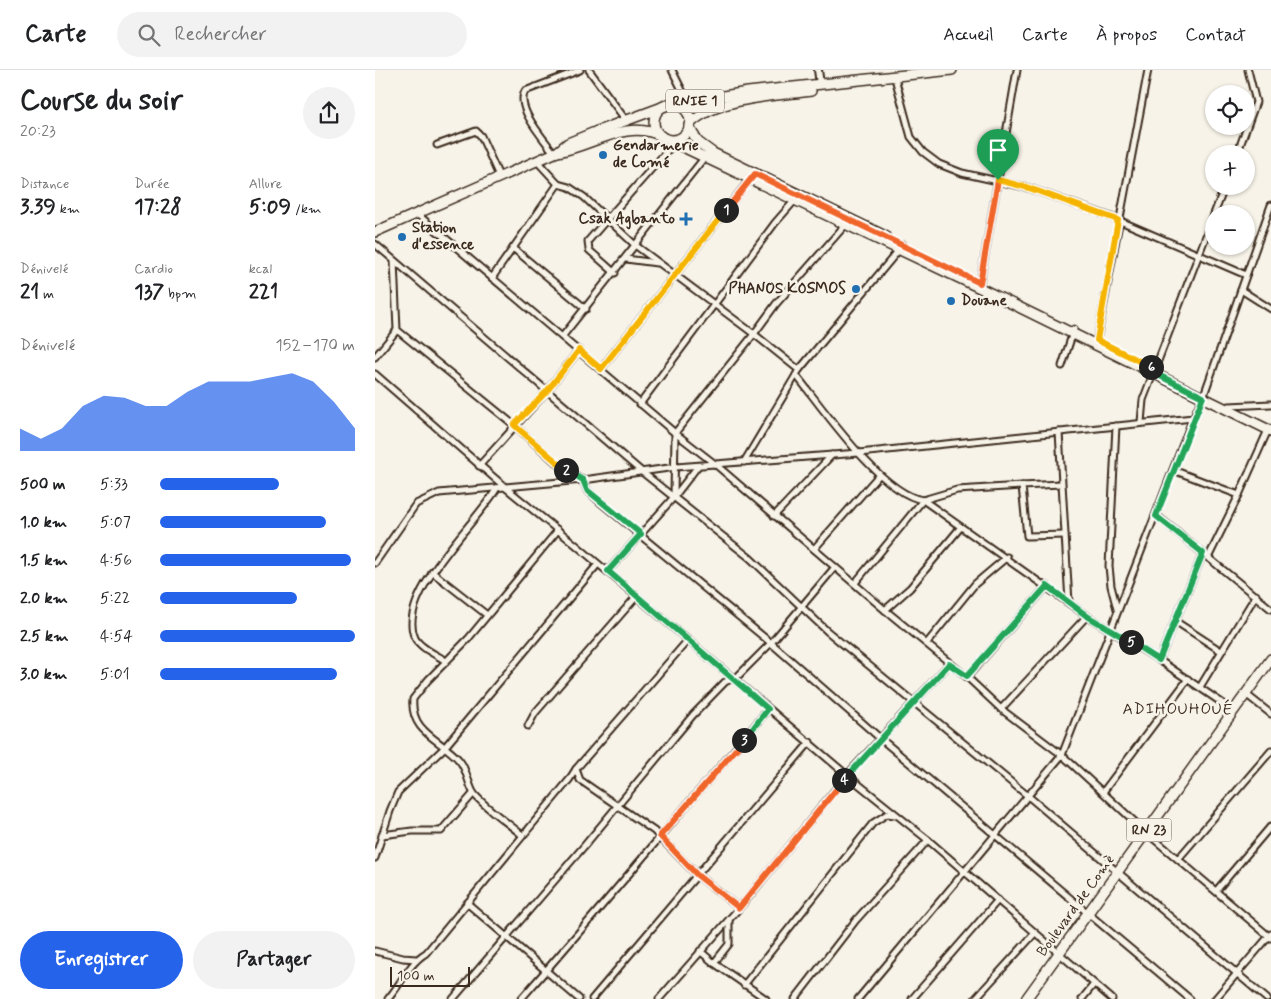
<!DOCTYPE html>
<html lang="fr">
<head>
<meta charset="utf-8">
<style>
	:root { --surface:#fff; --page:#f2f2f2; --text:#202124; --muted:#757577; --line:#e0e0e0; --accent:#2563eb }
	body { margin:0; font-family:Mynerve,sans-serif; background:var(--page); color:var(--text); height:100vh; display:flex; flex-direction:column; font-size:19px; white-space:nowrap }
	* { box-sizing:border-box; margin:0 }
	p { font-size:16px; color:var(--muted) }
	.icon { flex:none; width:28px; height:28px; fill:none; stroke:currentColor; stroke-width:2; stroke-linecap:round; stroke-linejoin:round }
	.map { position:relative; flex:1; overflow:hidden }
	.panel { display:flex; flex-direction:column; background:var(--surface); width:375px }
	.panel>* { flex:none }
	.tools { position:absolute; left:830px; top:15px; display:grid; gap:10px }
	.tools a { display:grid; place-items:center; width:50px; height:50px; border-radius:50%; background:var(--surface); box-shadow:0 1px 4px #0004; font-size:25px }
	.scale { position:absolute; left:15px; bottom:12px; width:80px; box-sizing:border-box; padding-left:5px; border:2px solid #3b2a1e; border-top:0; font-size:14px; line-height:18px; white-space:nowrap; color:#3b2a1e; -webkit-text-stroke:4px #f7f3e8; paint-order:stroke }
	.pin { position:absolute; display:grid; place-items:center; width:42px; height:42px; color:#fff; margin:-51px -21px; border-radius:50% 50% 50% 0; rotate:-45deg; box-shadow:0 0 5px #0007 }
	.pin .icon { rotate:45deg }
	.km { position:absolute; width:25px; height:25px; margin:-12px; border-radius:50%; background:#222; color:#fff; font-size:14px; line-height:25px; text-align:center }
	.round { display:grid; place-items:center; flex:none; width:52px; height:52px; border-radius:26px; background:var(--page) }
	.summary { display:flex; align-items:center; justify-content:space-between; height:85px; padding:0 20px }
	h1 { font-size:28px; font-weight:700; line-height:38px }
	.figures { display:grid; grid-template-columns:repeat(3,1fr); gap:8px; height:85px; padding:5px 20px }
	.figures div { display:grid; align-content:center }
	.figures b { font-size:21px; font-weight:700 }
	.figures small { font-size:14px; font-weight:400 }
	.figures p { font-size:14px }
	.chart { height:140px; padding:10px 20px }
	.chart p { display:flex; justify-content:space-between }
	.chart svg { width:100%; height:90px; margin-top:5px; fill:var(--accent); opacity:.7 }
	.primary-button { display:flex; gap:10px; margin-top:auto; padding:10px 20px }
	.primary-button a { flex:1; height:58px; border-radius:30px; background:var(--accent); color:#fff; font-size:20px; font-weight:700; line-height:58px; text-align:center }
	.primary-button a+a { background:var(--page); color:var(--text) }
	ul { padding:0 20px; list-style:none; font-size:16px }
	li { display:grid; grid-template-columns:80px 60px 1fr; align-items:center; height:38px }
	li i { height:12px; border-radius:6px; background:var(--accent) }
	header { display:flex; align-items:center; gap:30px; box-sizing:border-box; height:70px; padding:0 25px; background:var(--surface); border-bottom:1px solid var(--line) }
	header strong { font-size:24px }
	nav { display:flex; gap:28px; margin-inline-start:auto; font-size:18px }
	.search { width:350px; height:45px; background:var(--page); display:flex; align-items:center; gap:12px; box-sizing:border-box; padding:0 18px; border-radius:28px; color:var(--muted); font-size:19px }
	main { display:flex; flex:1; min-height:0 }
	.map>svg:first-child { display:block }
</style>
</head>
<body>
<header>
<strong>Carte</strong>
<div class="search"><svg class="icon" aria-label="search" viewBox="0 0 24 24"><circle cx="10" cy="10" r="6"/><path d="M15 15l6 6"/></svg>Rechercher</div>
<nav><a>Accueil</a><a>Carte</a><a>À propos</a><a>Contact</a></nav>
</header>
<main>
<section class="panel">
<div class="summary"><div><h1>Course du soir</h1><p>20:23</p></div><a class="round"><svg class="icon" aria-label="share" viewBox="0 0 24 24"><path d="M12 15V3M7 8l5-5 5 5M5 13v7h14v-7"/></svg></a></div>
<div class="figures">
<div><p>Distance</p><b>3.39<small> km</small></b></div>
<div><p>Durée</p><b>17:28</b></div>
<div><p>Allure</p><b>5:09<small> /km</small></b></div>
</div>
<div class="figures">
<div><p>Dénivelé</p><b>21<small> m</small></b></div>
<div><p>Cardio</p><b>137<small> bpm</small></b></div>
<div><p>kcal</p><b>221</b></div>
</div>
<div class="chart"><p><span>Dénivelé</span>152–170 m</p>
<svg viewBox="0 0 160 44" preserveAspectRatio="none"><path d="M0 44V33L10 38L20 33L30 22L40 17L50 18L60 22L70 22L80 15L90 10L100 10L110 10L120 8L130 6L140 10L150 20L160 33V44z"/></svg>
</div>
<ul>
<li><b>500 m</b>5:33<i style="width:61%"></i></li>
<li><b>1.0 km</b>5:07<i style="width:85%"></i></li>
<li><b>1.5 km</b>4:56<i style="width:98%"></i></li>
<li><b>2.0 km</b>5:22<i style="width:70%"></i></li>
<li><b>2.5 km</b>4:54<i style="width:100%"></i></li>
<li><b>3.0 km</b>5:01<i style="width:91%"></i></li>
</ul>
<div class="primary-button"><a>Enregistrer</a><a>Partager</a></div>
</section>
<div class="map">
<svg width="896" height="929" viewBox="0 0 896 929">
	<rect width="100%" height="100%" fill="#f7f3e8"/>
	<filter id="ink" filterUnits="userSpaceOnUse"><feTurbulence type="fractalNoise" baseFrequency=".02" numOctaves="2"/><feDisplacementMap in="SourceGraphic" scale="10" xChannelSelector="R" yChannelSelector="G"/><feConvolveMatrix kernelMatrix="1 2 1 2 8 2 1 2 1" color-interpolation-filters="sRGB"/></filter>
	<g filter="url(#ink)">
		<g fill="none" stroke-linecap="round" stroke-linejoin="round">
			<defs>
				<g id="minor">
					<path d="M 214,0 L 250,49"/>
					<path d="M 297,0 L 313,32"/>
					<path d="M 520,8 L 536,67 L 548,82 L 564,94 L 587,103 L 654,118 L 736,147 L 871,205"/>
					<path d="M 62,75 L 101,61 L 106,66 L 124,106"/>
					<path d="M 179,83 C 169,69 140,38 150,21 L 205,0"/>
					<path d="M 862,84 L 881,32 L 873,0"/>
					<path d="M 42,144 L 300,363 L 379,264 L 260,175 L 209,127 L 194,117 L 183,114 L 161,90"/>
					<path d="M 839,144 L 850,116"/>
					<path d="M 0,174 L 267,402 L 375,488 L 452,561 L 653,726 L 892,929"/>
					<path d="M 138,178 L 211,239"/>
					<path d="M 251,189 L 282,193"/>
					<path d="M 19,191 L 22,260 L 139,355 L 185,396 L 208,410 L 212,420 L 225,432 L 396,573 L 506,669 L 815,929"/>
					<path d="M 240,203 L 214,180 L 213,171 L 300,72"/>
					<path d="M 117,208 L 183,114"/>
					<path d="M 605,213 L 642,0"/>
					<path d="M 866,220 L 896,239"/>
					<path d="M 187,267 L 329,88"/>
					<path d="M 722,270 L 773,0"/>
					<path d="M 0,287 L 22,260"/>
					<path d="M 687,296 L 699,259"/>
					<path d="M 226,299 L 376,108"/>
					<path d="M 424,300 L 379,264 L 401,234 L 472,153"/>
					<path d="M 0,304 L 131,418 L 201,475 L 472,705 L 553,770 L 737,929"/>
					<path d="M 421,305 C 447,337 506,424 548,430 L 712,546 L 784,590 L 859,641"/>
					<path d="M 265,334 L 400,153 L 421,129"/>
					<path d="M 854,336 L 896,334"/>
					<path d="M 766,352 L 768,330 L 839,145"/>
					<path d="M 741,356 L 734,496 L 736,516 L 742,539"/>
					<path d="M 684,362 L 694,532"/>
					<path d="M 300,363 L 340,394 L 510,540 L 592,607 L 626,639 L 687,685 L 772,763 L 896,868"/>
					<path d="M 369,392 L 424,300 L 528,175"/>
					<path d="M 104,396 L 172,321 L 204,280"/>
					<path d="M 798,400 L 864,425"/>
					<path d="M 686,414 L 647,416 L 652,466 L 690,465"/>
					<path d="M 299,426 L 300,363"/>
					<path d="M 781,445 L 896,539"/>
					<path d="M 399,446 L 457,385"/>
					<path d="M 439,479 L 504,405"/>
					<path d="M 833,488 L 864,425 L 893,360"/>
					<path d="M 0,493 L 41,434 L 64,423 L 208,410 L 301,397 L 484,383 L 818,348"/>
					<path d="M 233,501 L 299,427 L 323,396"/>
					<path d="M 57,502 L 112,545"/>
					<path d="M 480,513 L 548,430 L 582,420 L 647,416"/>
					<path d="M 510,540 L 535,518 L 585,458"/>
					<path d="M 800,551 L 846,581"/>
					<path d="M 552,573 L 600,514 L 632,487"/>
					<path d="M 784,590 L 828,483"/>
					<path d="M 71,591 C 62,585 45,578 40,568 C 20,526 102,453 122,418"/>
					<path d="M 592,607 L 672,516"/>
					<path d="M 825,617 L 881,525"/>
					<path d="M 872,625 L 896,644"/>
					<path d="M 626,639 L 712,546"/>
					<path d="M 153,656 L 160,643 L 261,527"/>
					<path d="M 201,699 L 205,710 L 279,761 L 322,805 L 364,838"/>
					<path d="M 728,722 L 813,609"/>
					<path d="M 7,765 L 37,761 L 66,761 L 98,724"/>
					<path d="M 147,765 C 132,752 113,740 100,725 C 93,717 93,700 84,690 C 66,669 35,663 38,629 L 53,610 L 93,569 L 183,460"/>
					<path d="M 0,788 L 15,741 L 23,722 L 69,678 L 223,494"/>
					<path d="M 803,789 L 896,681"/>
					<path d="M 841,821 L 896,756"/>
					<path d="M 92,833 L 204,929"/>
					<path d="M 354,850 L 354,874 L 339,893 L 391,929"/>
					<path d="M 0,881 L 28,888 L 41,889"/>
					<path d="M 325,881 L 339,893"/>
					<path d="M 369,915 L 498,753 L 512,744 L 520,745"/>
					<path d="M 13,929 C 26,914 34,893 51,883 L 194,710 L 201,699 L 313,570"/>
					<path d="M 78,929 L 210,775 L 318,645 L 350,612 L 363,606 L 396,573 L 460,497"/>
					<path d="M 146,929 C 204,863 261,796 317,729 C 343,699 369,670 393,639"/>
					<path d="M 217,929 L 435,672"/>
					<path d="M 284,929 L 372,829 L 472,705 L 574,594"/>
					<path d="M 420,929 L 481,850 L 553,770"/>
					<path d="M 483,929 L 687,685 L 818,348 L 830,322 L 896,135"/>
					<path d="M 537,929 L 623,830"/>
					<path d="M 600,929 L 660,863"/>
					<path d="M 707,929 L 719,914"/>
					<path d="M 840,929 L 896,864"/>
				</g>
				<path id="tertiary" d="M 443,0 L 445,14"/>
				<g id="primary">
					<path d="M 314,57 L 323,72 L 338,83 L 510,166"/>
					<path d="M 289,68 L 603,217 L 896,361"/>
					<path d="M 651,929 L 896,589"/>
				</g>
				<g id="trunk">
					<circle cx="297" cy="52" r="18"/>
					<path d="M 314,55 C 339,28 400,26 436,21"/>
					<path d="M 182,82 L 193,73 L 220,62 L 293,35 L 373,22 L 577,0"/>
					<path d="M 0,162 L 182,82 C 216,77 252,48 286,66"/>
				</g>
			</defs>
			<!-- minor casing -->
			<use href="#minor" stroke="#3b2a1e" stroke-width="9"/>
			<!-- tertiary casing -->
			<use href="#tertiary" stroke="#3b2a1e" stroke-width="10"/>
			<!-- primary casing -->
			<use href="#primary" stroke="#3b2a1e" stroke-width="12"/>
			<!-- trunk casing -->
			<use href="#trunk" stroke="#3b2a1e" stroke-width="12"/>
			<!-- minor -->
			<use href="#minor" stroke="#f7f3e8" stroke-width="5"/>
			<!-- tertiary -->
			<use href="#tertiary" stroke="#f7f3e8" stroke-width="6"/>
			<!-- primary -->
			<use href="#primary" stroke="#f7f3e8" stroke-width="9"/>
			<!-- trunk -->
			<use href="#trunk" stroke="#f7f3e8" stroke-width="9"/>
		</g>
	</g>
	<g fill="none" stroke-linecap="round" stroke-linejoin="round" filter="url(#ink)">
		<defs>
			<path id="split-1" d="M 351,140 L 380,104 L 605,213 L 623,110"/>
			<path id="split-2" d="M 191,400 L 139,355 L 172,321 L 204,280 L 226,299 L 351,140"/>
			<path id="split-3" d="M 191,400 L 208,410 L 212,420 L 266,464 L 233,501 L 393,639 L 369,670"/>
			<path id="split-4" d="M 369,670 L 285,766 L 322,805 L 364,838 L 469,710"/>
			<path id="split-5" d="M 469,710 L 574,594 L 592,606 L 672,516 L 712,546 L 756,572"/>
			<path id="split-6" d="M 756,572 L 784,590 L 828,483 L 781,446 L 828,327 L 779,303 L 780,299 L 776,297"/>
			<path id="split-7" d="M 623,110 L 654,118 L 743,150 L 722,270 L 776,297"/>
		</defs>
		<!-- split-1 casing -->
		<use href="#split-1" stroke="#fff" stroke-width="10"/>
		<!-- split-2 casing -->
		<use href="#split-2" stroke="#fff" stroke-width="10"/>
		<!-- split-3 casing -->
		<use href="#split-3" stroke="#fff" stroke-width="10"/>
		<!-- split-4 casing -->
		<use href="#split-4" stroke="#fff" stroke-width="10"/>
		<!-- split-5 casing -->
		<use href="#split-5" stroke="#fff" stroke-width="10"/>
		<!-- split-6 casing -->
		<use href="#split-6" stroke="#fff" stroke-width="10"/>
		<!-- split-7 casing -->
		<use href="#split-7" stroke="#fff" stroke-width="10"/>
		<!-- split-1 -->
		<use href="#split-1" stroke="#f0652b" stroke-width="6"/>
		<!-- split-2 -->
		<use href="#split-2" stroke="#f5b400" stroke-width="6"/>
		<!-- split-3 -->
		<use href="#split-3" stroke="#22a559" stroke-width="6"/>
		<!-- split-4 -->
		<use href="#split-4" stroke="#f0652b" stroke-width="6"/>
		<!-- split-5 -->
		<use href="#split-5" stroke="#22a559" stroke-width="6"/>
		<!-- split-6 -->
		<use href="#split-6" stroke="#22a559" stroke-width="6"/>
		<!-- split-7 -->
		<use href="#split-7" stroke="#f5b400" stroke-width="6"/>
	</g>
	<!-- markers -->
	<g fill="#1f6fb2" stroke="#f7f3e8" stroke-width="2">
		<circle cx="228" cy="85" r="5"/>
		<path d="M308.5 141.5h5v5h5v5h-5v5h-5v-5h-5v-5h5z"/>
		<circle cx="27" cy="167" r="5"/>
		<circle cx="481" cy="219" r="5"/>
		<circle cx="576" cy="231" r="5"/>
	</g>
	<g text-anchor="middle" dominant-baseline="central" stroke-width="5" stroke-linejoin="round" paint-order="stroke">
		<!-- shield labels -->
		<g fill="#f7f3e8" stroke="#73665b" stroke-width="1">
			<rect x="291" y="19.5" width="58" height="23" rx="4"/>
			<rect x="751.5" y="748.5" width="45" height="23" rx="4"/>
		</g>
		<g font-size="14" font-weight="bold" fill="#3b2a1e">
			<text x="320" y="31">RNIE 1</text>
			<text x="774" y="760">RN 23</text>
		</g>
		<!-- poi labels -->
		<g font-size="15" font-weight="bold" fill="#3b2a1e" stroke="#f7f3e8" text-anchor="start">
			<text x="238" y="76">Gendarmerie<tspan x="238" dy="17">de Comé</tspan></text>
			<text x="300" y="149" text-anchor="end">Csak Agbanto</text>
			<text x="37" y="158">Station<tspan x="37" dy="17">d'essence</tspan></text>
			<text x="471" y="219" text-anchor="end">PHANOS KOSMOS</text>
			<text x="586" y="231">Douane</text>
		</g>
		<!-- street labels -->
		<g font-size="15" fill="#3b2a1e" stroke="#f7f3e8">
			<text transform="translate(701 836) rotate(-54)">Boulevard de Comè</text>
		</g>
		<!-- neighbourhood labels -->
		<g font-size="16" letter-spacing="1" fill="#3b2a1e" stroke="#f7f3e8">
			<text x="803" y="639">ADIHOUHOUÉ</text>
		</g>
	</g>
</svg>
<div class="tools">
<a><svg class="icon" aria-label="locate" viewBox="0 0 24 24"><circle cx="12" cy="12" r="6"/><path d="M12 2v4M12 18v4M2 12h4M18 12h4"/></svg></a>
<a>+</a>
<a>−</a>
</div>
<div class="scale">100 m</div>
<div class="pin" style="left:623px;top:110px;background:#1e9e55"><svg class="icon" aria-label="arrive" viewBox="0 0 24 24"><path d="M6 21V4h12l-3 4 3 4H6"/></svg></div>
<b class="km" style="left:351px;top:140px">1</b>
<b class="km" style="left:191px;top:400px">2</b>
<b class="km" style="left:369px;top:670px">3</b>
<b class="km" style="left:469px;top:710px">4</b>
<b class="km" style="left:756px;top:572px">5</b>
<b class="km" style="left:776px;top:297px">6</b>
</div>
</main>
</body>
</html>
